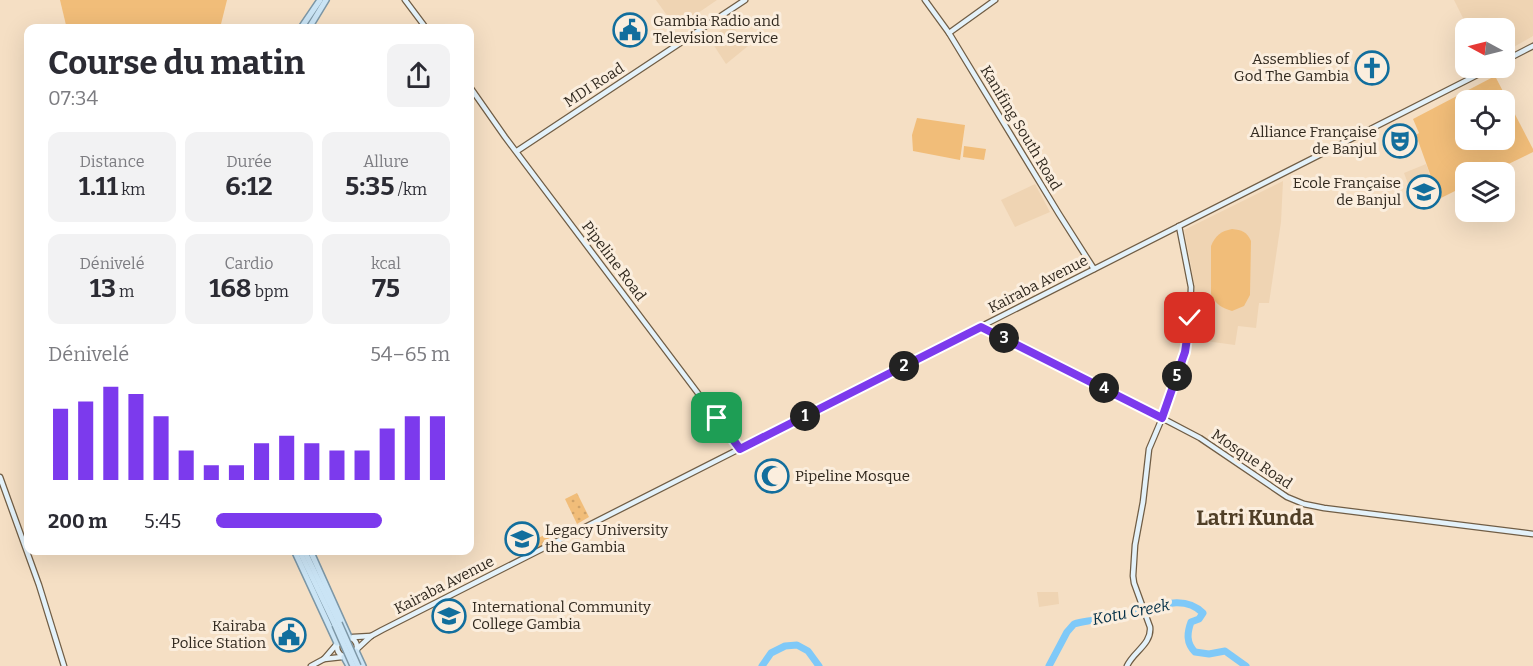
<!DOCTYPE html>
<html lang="fr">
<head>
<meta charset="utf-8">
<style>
	:root { --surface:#fff; --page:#f2f2f3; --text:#2b2b33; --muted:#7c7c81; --accent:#7c3aed }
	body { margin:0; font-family:Bitter,serif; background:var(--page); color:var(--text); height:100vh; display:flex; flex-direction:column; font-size:22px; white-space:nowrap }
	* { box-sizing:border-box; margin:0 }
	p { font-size:20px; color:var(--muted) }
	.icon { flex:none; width:33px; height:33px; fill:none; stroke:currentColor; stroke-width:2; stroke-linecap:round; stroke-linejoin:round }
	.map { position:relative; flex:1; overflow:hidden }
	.side { position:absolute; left:24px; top:24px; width:450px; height:531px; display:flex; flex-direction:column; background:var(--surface); border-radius:12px; box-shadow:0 6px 24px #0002 }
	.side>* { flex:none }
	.needle { width:39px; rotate:277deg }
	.tools { position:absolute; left:1455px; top:18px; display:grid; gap:12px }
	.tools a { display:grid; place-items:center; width:60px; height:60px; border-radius:12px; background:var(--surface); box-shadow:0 6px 24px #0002; font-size:30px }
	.pin { position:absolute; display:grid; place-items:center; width:51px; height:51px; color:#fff; margin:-26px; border-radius:12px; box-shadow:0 3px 9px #0006 }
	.km { position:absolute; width:30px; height:30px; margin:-15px; border-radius:50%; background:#222; color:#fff; font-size:16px; line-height:30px; text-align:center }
	.round { display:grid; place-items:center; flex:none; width:63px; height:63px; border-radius:12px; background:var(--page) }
	.head { display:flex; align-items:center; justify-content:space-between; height:102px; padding:0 24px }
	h1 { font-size:33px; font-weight:700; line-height:45px }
	.metrics { display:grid; grid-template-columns:repeat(3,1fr); gap:9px; height:102px; padding:6px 24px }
	.metrics div { display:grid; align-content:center; border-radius:12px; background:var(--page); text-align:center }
	.metrics b { font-size:26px; font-weight:700 }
	.metrics small { font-size:16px; font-weight:400 }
	.metrics p { font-size:16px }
	.chart { height:168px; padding:12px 24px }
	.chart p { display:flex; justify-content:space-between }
	.chart svg { width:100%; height:108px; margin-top:6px; stroke:var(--accent); stroke-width:6 }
	ul { padding:0 24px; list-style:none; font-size:20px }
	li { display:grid; grid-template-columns:96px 72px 1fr; align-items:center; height:45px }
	li i { height:15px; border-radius:8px; background:var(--accent) }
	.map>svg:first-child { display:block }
</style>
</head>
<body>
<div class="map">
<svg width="1533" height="666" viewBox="0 0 1533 666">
	<defs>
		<pattern id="grass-dots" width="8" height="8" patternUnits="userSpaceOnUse" patternTransform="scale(1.5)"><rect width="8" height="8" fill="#f1bd79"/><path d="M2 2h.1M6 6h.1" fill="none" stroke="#cfa268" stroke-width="1.8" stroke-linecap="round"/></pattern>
	</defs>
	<rect width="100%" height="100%" fill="#f5dfc4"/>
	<!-- built -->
	<g fill="#efd4b3">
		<path d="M 656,0 L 717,0 L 676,28 Z"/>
		<path d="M 1454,0 L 1533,0 L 1533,36 L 1505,52 L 1504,28 L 1468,28 Z"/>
		<path d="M 731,24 L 748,46 L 726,64 L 709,38 Z"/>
		<path d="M 1426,164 L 1439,199 L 1417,208 L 1404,173 Z"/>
		<path d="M 1283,181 L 1281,222 L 1269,303 L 1259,303 L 1256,328 L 1238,326 L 1235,345 L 1191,339 L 1195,289 L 1190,260 L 1184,230 Z"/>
		<path d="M 1035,184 L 1050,212 L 1015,227 L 1001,200 Z"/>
		<path d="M 523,525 L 534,546 L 522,552 L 511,531 Z"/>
		<path d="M 1037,592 L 1058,592 L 1059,604 L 1039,607 Z"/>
	</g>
	<!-- grass -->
	<g fill="url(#grass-dots)">
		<path d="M 577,493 L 589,517 L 577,524 L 565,499 Z"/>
		<path d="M 555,529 L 560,537 L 537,549 L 533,541 Z"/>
	</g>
	<!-- pitch -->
	<g fill="#f1bd79" fill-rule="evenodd">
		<path d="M 60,0 L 227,0 L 220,28 L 79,28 L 66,25 Z"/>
		<path d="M 1495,76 L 1533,149 L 1533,152 L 1492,172 L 1466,172 L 1465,186 L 1439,199 L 1439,197 L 1431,201 L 1427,188 L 1434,185 L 1416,135 L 1419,133 L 1413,119 ZM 1466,100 L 1504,100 L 1504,140 L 1466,140 Z"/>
		<path d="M 917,118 L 965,125 L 960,160 L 913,151 L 912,135 Z"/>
		<path d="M 964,146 L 986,149 L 984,160 L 963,157 Z"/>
		<path d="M 1232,229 C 1242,230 1247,232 1251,241 L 1250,295 L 1244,306 L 1232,311 C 1222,308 1215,304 1211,294 L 1211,246 C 1215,236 1221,231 1232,229 Z"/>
	</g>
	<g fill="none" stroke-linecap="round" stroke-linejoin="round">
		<!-- river -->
		<g stroke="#7fc9f8" stroke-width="7">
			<path d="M 762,666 L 771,653 L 785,646 L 797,645 L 808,651 L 819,666"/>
			<path d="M 1049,666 L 1067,632 L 1074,624 C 1083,621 1093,621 1102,618 C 1107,617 1111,614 1116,614 C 1120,613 1125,614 1130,613 C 1153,609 1182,592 1203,613 L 1199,619 L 1191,622 C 1187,633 1186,643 1195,652 L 1209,654 L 1225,651 L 1246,666"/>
		</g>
		<defs>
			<g id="secondary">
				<path d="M 405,0 L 426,28"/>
				<path d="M 925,0 L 949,33 L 1059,214 L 1094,269"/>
				<path d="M 949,33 L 995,0"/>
				<path d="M 1504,61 L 1533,46"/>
				<path d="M 470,87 L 505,137 L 740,449"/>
				<path d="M 517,151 L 745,0"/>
				<path d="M 981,327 L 1116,394 L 1200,438 L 1287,497 L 1304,504 L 1324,508 L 1533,534"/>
				<path d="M 0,477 L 39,585 L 64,666"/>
				<circle cx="347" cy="647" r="10"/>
				<path d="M 353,637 L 371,636"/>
				<path d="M 357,649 L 371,636 L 382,630 L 1491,68"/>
				<path d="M 324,659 L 342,657"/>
				<path d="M 311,666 L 324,659 L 336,645"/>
				<path d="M 1127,666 C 1133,652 1152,644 1150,627 L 1134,583 L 1133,576 L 1135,545 L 1143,502 L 1149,449 L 1166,409 L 1185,352 L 1190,318 L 1191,287 L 1179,226"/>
			</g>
			<g id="primary">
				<path d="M 301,28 L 320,0"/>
				<path d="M 309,28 L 326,0"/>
				<path d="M 294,550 L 337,643"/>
				<path d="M 299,550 L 335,625"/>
				<path d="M 304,550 L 339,623"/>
				<path d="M 310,550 L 349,637"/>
				<path d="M 356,651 L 363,666"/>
				<path d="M 344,657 L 349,666"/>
			</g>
		</defs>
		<!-- secondary casing -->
		<use href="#secondary" stroke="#705d45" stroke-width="7"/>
		<!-- primary casing -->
		<use href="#primary" stroke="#7d97a6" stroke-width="8"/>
		<!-- secondary -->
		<use href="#secondary" stroke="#e4f2fa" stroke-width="4.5"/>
		<!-- primary -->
		<use href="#primary" stroke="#cae4f5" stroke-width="5"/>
		<defs>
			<g id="primary-bridge">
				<path d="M 339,623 L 358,666"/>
				<path d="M 335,625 L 353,666"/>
			</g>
		</defs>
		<!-- primary-bridge casing -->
		<use href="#primary-bridge" stroke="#7d97a6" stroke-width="8" stroke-linecap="butt"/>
		<!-- primary-bridge -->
		<use href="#primary-bridge" stroke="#cae4f5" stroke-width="5"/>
	</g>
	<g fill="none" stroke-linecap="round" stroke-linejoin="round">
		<defs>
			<path id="route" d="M 717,418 L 740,449 L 981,327 L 1162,418 L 1185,352 L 1190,318"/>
		</defs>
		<!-- route casing -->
		<use href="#route" stroke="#fff" stroke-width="12"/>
		<!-- route -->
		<use href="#route" stroke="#7c3aed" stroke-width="8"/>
	</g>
	<!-- icons -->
	<defs>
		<symbol id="civic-ring" viewBox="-11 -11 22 22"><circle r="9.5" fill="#fbeede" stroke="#126e9d" stroke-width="1.5"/><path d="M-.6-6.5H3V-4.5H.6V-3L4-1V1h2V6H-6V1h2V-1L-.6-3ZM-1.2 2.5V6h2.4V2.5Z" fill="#126e9d"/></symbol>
		<symbol id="church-ring" viewBox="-11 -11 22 22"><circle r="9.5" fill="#fbeede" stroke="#126e9d" stroke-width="1.5"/><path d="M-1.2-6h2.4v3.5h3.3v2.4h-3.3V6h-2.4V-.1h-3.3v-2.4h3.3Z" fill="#126e9d"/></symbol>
		<symbol id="theatre-ring" viewBox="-11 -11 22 22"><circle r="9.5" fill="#fbeede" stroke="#126e9d" stroke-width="1.5"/><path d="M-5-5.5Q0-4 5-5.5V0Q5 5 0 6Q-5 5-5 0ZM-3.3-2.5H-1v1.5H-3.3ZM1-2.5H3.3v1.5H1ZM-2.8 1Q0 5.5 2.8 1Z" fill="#126e9d"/></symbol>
		<symbol id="school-ring" viewBox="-11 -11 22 22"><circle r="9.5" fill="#fbeede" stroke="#126e9d" stroke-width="1.5"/><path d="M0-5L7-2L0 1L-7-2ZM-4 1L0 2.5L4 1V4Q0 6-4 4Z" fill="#126e9d"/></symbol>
		<symbol id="mosque-ring" viewBox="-11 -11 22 22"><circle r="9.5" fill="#fbeede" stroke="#126e9d" stroke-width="1.5"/><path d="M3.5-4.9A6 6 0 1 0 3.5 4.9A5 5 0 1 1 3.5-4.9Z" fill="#126e9d"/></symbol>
		<symbol id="university-ring" viewBox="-11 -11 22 22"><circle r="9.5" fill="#fbeede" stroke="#126e9d" stroke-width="1.5"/><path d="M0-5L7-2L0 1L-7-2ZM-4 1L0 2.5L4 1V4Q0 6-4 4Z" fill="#126e9d"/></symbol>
	</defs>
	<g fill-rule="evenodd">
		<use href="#civic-ring" x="611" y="11" width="38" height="38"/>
		<use href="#church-ring" x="1353" y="49" width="38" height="38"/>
		<use href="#theatre-ring" x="1381" y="122" width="38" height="38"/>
		<use href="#school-ring" x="1405" y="173" width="38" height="38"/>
		<use href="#mosque-ring" x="753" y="457" width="38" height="38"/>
		<use href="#university-ring" x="503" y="520" width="38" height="38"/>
		<use href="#university-ring" x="430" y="597" width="38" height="38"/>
		<use href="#civic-ring" x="270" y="616" width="38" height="38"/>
	</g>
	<g text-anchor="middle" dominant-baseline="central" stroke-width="6" stroke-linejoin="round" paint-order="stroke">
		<!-- poi labels -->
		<g font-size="15" fill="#31291f" stroke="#fbeede" text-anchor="start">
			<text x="653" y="21">Gambia Radio and<tspan x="653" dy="17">Television Service</tspan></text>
			<text x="1349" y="59" text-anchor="end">Assemblies of<tspan x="1349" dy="17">God The Gambia</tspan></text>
			<text x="1377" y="132" text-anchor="end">Alliance Française<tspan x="1377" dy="17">de Banjul</tspan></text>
			<text x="1401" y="183" text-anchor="end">Ecole Française<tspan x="1401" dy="17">de Banjul</tspan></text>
			<text x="795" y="476">Pipeline Mosque</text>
			<text x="545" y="530">Legacy University<tspan x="545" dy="17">the Gambia</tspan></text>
			<text x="472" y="607">International Community<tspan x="472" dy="17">College Gambia</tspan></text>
			<text x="266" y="626" text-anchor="end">Kairaba<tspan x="266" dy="17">Police Station</tspan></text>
		</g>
		<!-- street labels -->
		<g font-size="15" fill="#31291f" stroke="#fbeede">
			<text transform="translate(594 85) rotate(-33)">MDI Road</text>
			<text transform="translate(1021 128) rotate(59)">Kanifing South Road</text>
			<text transform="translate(614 261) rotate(53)">Pipeline Road</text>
			<text transform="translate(1038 284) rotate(-27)">Kairaba Avenue</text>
			<text transform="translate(1252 459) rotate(34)">Mosque Road</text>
			<text transform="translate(444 585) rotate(-27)">Kairaba Avenue</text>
		</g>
		<!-- water labels -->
		<g font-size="16" font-style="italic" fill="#032f47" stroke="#fbeede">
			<text transform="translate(1131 612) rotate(-11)">Kotu Creek</text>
		</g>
		<!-- district labels -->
		<g font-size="21" font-weight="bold" fill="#503f27" stroke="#fbeede">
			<text x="1255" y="518">Latri Kunda</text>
		</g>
	</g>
</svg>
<div class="tools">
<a><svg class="needle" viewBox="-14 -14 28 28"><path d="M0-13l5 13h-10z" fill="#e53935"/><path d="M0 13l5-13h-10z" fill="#7c7c81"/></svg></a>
<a><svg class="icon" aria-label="locate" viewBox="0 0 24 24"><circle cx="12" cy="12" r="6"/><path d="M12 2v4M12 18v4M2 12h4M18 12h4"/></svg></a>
<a><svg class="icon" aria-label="layers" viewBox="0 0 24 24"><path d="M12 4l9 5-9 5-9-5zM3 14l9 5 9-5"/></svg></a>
</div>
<div class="pin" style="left:717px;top:418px;background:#1e9e55"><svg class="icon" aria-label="arrive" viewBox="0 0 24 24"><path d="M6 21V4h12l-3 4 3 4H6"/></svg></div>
<div class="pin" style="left:1190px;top:318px;background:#d93025"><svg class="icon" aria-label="check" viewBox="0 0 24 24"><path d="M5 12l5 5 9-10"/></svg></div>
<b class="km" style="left:805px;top:416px">1</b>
<b class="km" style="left:904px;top:366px">2</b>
<b class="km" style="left:1004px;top:338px">3</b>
<b class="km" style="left:1104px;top:388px">4</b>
<b class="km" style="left:1177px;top:376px">5</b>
<section class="side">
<div class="head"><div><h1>Course du matin</h1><p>07:34</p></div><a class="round"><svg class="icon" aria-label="share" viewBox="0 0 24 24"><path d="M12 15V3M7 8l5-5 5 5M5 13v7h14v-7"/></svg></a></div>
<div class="metrics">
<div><p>Distance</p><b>1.11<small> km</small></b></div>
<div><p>Durée</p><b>6:12</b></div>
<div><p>Allure</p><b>5:35<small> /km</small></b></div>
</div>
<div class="metrics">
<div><p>Dénivelé</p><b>13<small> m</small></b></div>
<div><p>Cardio</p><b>168<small> bpm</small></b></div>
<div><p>kcal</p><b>75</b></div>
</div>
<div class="chart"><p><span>Dénivelé</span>54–65 m</p>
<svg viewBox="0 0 160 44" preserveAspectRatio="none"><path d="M5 44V15M15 44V12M25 44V6M35 44V9M45 44V18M55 44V32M65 44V38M75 44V38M85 44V29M95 44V26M105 44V29M115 44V32M125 44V32M135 44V23M145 44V18M155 44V18"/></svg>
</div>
<ul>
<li><b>200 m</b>5:45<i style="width:71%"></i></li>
</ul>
</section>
</div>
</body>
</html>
